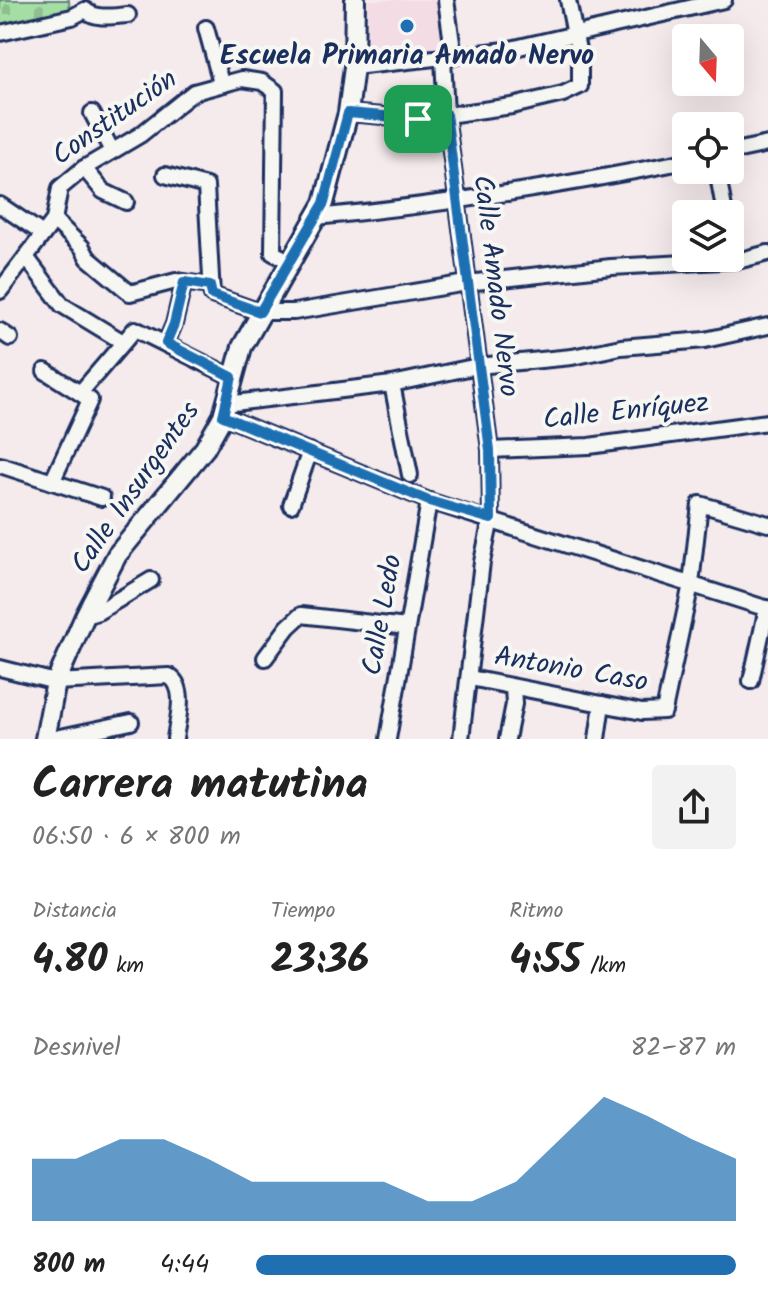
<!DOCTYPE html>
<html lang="es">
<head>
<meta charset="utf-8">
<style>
	:root { --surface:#fff; --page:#f2f2f2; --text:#222; --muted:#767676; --accent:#1f6fb2 }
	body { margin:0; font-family:Kalam,sans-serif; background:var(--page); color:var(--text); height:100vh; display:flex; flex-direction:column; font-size:30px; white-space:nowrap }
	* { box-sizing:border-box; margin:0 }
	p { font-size:26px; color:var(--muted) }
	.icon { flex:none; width:44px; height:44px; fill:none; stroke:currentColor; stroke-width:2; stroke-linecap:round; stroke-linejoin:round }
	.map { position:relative; height:739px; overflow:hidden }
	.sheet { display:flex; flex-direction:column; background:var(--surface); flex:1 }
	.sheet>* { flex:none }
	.needle { width:52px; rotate:161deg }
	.fabs { position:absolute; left:672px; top:24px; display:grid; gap:16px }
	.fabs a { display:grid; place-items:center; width:72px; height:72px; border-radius:8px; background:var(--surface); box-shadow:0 8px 32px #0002; font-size:40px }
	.pin { position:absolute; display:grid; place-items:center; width:68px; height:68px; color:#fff; margin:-34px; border-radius:16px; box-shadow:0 4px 12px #0006 }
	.round { display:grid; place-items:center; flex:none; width:84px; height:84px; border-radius:8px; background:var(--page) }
	.summary { display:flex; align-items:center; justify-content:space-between; height:136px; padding:0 32px }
	h1 { font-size:44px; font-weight:700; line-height:60px }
	.metrics { display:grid; grid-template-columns:repeat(3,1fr); gap:12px; height:136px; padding:8px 32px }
	.metrics div { display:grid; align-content:center }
	.metrics b { font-size:40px; font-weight:700 }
	.metrics small { font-size:22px; font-weight:400 }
	.metrics p { font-size:22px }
	.chart { height:224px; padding:16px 32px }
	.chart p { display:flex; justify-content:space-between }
	.chart svg { width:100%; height:144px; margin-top:8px; fill:var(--accent); opacity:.7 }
	ul { padding:0 32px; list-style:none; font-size:26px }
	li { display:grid; grid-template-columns:128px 96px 1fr; align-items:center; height:60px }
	li i { height:20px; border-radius:10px; background:var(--accent) }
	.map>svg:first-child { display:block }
</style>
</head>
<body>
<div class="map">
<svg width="768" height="739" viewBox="0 0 768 739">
	<defs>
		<pattern id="cemetery-stones" width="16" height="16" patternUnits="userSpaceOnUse" patternTransform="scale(2)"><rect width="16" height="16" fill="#a4dea3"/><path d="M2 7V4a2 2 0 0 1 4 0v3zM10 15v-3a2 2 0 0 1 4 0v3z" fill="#8dbf8f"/></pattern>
	</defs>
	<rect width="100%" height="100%" fill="#f5eaec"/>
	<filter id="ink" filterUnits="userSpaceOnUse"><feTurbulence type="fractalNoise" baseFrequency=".0125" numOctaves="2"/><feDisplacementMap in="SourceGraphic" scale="16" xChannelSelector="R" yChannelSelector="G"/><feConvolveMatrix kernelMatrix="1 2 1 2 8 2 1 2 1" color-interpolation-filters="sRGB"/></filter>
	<g filter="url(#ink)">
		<!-- built -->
		<path fill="#f4dce5" d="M 368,0 L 442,0 L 450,53 L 368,59 Z"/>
		<!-- cemetery -->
		<path fill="url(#cemetery-stones)" stroke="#608680" stroke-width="2" d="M 0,0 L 69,0 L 70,14 L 0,29 Z"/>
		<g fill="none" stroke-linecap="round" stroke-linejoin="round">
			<defs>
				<g id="minor">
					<path d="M 446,0 L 454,57"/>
					<path d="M 85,10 C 96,20 114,16 128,15"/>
					<path d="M 206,28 L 221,83"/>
					<path d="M 0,33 L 72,17 L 85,10"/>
					<path d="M 443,59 L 446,114 L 490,450 L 491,519 L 482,562 L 461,739"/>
					<path d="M 354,67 L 506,50 L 724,0"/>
					<path d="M 92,113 L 112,151"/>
					<path d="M 348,113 L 418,119 L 512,106 L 563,94 L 580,86 L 580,60 L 568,0"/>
					<path d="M 730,152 L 768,144"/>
					<path d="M 84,168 L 103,191 L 126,202"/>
					<path d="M 717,170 L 725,214"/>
					<path d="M 165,175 L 206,186 L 212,295 L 260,312 L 294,312 L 467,283 L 611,267 L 741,260 L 768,253"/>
					<path d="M 0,205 L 43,234"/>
					<path d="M 316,217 C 440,205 564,186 686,161"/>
					<path d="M 54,220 L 82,247 L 88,258 L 130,293 L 176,281 L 210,286"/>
					<path d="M 26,257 L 62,305 L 123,342"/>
					<path d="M 0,291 L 54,220 L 60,188 L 84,168 L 140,135 L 194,92 L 242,79 L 262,82 L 275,91 L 273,253 L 290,261"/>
					<path d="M 0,331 L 10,338"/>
					<path d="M 166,343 L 174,324 L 184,282"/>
					<path d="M 45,371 L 80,393"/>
					<path d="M 392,384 L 410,475"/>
					<path d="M 226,404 L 392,384 L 478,366 L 572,357 L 621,347 L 705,340 L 768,326"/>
					<path d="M 223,416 L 429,501 L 768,609"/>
					<path d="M 490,450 L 589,446 L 768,422"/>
					<path d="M 0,465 L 102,498"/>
					<path d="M 52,482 L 90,400 L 80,393 L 135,329 L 232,377"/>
					<path d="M 291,505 L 310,451"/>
					<path d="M 85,616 L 98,612 L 151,580"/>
					<path d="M 265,658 L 288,627 L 301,615 L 407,627"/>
					<path d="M 0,668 L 56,682 L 169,676 C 188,688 177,720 175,739"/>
					<path d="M 470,678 L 642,712 L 664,711 L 691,584 L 700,504 L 768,524"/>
					<path d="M 751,681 L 767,608"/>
					<path d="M 51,739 L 131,722"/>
					<path d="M 388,739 L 429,501"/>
					<path d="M 507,739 L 514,704 L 513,687"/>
					<path d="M 597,739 L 602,704"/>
				</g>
				<path id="major" d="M 45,739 L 56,682 L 85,616 L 117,555 L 205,448 L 223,416 L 242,347 L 324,203 L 348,113 L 354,67 L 355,0"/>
			</defs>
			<!-- minor casing -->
			<use href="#minor" stroke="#1b2f5e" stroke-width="20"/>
			<!-- major casing -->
			<use href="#major" stroke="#1b2f5e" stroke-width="24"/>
			<!-- minor -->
			<use href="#minor" stroke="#f6f6f2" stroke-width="14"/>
			<!-- major -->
			<use href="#major" stroke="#f6f6f2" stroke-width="18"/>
		</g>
	</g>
	<g fill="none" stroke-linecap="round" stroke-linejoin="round" filter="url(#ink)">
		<defs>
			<path id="route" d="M 348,113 L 418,119 L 446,114 L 490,450 L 491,519 L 429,501 L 223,416 L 232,377 L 166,343 L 174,324 L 184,282 L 210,286 L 212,295 L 260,312 L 324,203 Z"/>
		</defs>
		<!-- route casing -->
		<use href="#route" stroke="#fff" stroke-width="16"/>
		<!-- route -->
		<use href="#route" stroke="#1f6fb2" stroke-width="10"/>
	</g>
	<!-- markers -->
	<circle fill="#1f6fb2" stroke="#f6f6f2" stroke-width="3" cx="407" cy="26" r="8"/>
	<g text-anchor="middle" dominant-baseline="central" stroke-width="8" stroke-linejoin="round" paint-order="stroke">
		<!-- poi labels -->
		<g font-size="28" font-weight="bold" fill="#1b2f5e" stroke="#f6f6f2">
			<text x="407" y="56">Escuela Primaria Amado Nervo</text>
		</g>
		<!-- street labels -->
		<g font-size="28" fill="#1b2f5e" stroke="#f6f6f2">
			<text transform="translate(115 118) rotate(-35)">Constitución</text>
			<text transform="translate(495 286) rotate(83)">Calle Amado Nervo</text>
			<text transform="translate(626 412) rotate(-6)">Calle Enríquez</text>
			<text transform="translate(136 488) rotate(-55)">Calle Insurgentes</text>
			<text transform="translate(383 615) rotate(-80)">Calle Ledo</text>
			<text transform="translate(571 670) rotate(10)">Antonio Caso</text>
		</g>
	</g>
</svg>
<div class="fabs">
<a><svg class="needle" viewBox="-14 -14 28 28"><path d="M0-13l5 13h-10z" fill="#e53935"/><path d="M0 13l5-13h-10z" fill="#767676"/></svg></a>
<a><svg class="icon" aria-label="locate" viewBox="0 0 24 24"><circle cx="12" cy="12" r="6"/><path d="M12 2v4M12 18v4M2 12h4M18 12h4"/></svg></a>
<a><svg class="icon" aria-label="layers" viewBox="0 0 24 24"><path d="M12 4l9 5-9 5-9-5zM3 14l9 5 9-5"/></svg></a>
</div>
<div class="pin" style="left:418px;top:119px;background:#1e9e55"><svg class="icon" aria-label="arrive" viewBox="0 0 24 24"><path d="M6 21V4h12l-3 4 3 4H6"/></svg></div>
</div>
<section class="sheet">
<div class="summary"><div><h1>Carrera matutina</h1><p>06:50 · 6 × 800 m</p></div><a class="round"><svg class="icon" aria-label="share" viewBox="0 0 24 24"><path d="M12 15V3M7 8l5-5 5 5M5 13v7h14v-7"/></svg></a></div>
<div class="metrics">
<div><p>Distancia</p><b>4.80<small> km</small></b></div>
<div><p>Tiempo</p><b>23:36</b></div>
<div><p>Ritmo</p><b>4:55<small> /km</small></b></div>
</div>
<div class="chart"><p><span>Desnivel</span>82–87 m</p>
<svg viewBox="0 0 160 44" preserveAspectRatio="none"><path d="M0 44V25L10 25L20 19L30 19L40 25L50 32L60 32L70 32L80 32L90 38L100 38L110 32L120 19L130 6L140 12L150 19L160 25V44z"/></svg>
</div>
<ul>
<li><b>800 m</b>4:44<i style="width:100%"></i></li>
</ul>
</section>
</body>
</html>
